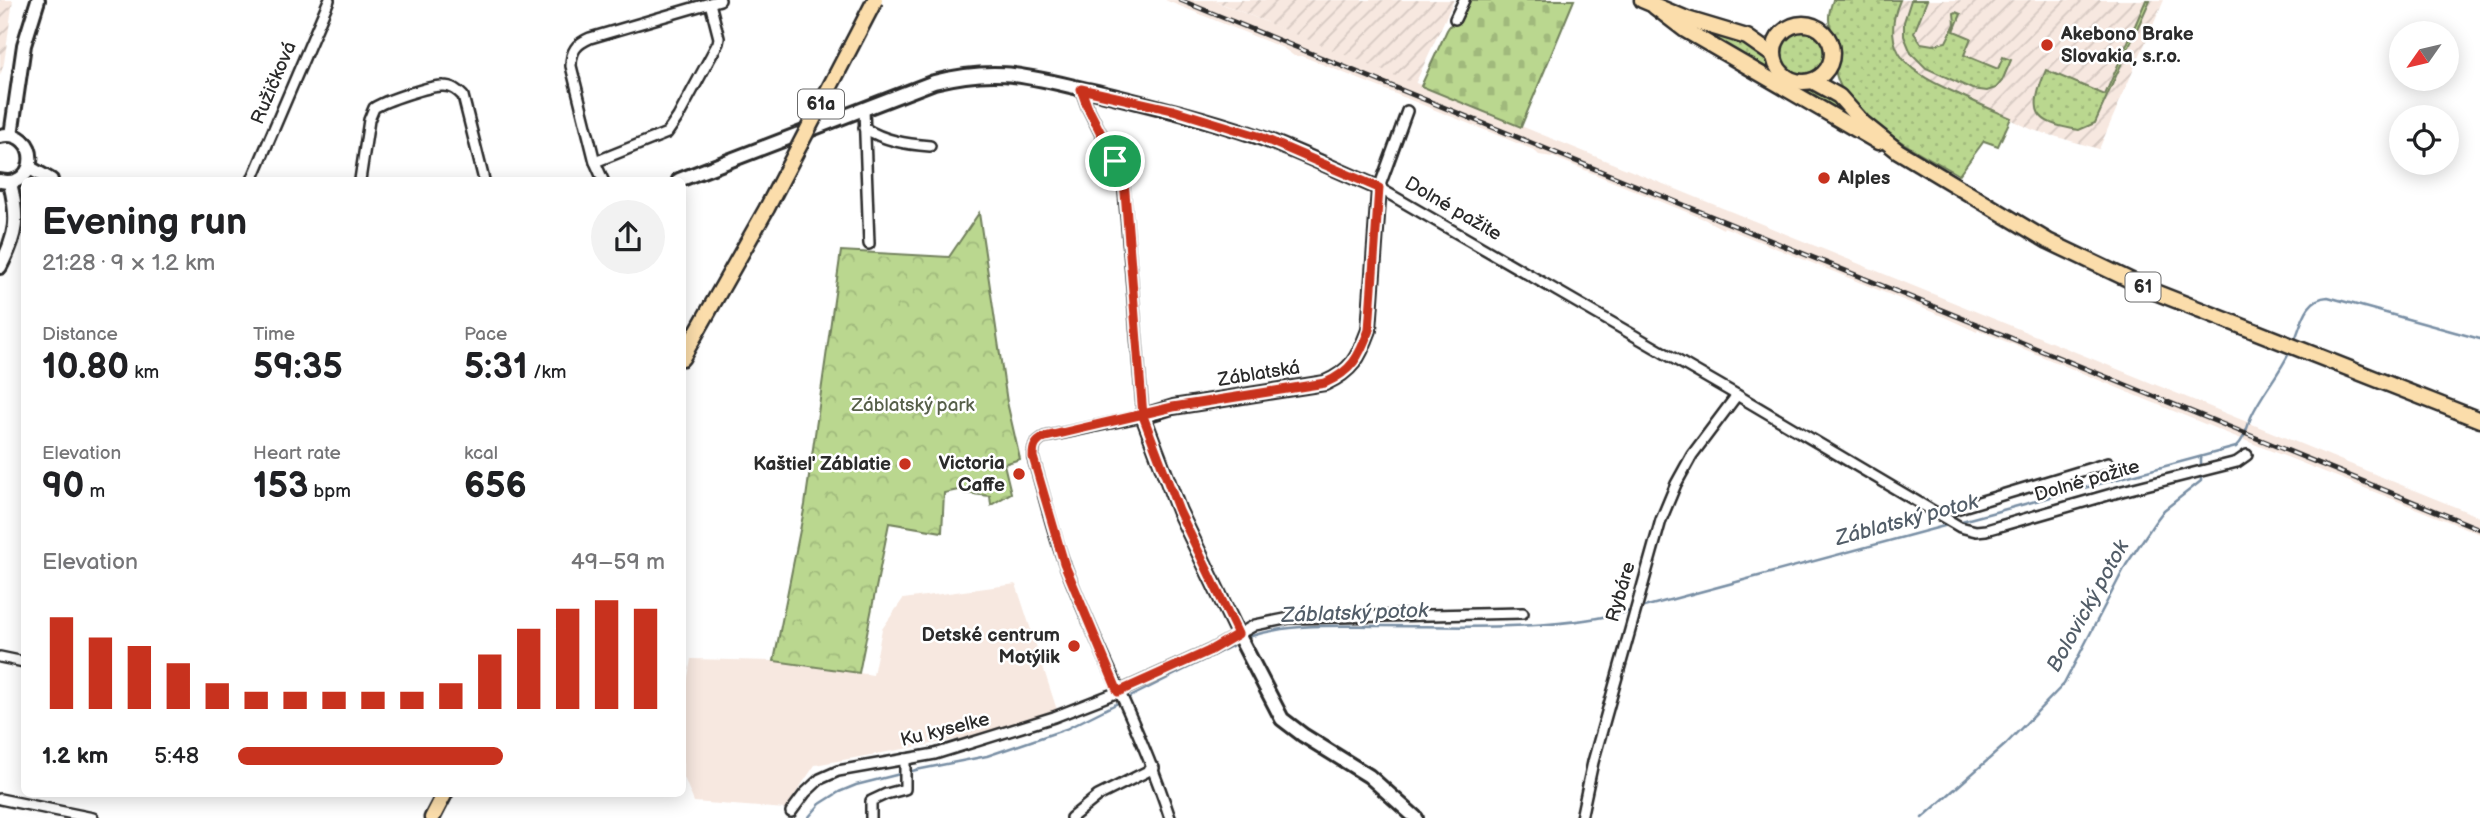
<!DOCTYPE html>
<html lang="en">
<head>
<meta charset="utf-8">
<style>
	:root { --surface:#fff; --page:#f2f2f2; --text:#202124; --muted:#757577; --accent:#c8321e }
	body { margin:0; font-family:"Balsamiq Sans",sans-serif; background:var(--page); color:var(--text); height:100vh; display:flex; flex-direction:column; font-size:26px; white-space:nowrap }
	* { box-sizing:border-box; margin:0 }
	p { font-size:23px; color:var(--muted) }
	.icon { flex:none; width:38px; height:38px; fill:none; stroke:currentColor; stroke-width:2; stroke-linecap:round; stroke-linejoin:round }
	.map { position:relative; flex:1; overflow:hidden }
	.panel { position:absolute; left:21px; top:177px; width:665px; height:620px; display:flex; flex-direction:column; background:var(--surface); border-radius:10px; box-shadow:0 4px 18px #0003 }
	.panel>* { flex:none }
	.needle { width:46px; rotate:236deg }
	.controls { position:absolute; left:2389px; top:21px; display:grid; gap:14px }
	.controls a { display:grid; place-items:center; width:70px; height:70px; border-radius:50%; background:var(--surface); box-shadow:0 4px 18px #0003; font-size:35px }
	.pin { position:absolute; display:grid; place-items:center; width:60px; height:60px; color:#fff; margin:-30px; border:4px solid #fff; border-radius:50%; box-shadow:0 2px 7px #0007 }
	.round { display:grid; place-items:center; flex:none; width:74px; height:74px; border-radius:37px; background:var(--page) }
	.headline { display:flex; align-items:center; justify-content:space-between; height:119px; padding:0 21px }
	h1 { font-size:38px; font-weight:800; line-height:52px }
	.metrics { display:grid; grid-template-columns:repeat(3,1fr); gap:10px; height:119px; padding:7px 21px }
	.metrics div { display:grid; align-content:center }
	.metrics b { font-size:35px; font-weight:800 }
	.metrics small { font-size:19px; font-weight:400 }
	.metrics p { font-size:19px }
	.chart { height:196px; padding:14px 21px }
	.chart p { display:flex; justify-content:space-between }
	.chart svg { width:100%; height:126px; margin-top:7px; stroke:var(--accent); stroke-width:6 }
	ul { padding:0 21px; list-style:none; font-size:23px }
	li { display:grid; grid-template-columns:112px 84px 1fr; align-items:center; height:52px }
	li i { height:18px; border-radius:9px; background:var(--accent) }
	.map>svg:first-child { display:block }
</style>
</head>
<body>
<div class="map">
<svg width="2480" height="818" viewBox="0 0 2480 818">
	<defs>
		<pattern id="industrial-furrows" width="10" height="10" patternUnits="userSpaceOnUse" patternTransform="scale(1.75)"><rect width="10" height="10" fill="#f7e8e0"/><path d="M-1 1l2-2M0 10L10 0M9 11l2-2" fill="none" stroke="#d4c7c0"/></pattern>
		<pattern id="grass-dots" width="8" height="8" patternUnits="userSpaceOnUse" patternTransform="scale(1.75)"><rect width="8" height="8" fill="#bad78f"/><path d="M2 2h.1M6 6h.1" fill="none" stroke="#a0b97c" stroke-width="1.8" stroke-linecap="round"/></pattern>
		<pattern id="cemetery-stones" width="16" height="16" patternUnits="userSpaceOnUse" patternTransform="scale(1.75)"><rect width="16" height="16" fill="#bad78f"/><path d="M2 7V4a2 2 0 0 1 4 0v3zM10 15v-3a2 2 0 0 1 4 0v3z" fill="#a0b97c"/></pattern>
		<pattern id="park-crowns" width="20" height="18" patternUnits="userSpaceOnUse" patternTransform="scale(1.75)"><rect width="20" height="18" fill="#bad78f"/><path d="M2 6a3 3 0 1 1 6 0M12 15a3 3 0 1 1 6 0" fill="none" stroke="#a0b97c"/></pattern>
	</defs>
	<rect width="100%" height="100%" fill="#fff"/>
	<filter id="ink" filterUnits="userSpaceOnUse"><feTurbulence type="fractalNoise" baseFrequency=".0143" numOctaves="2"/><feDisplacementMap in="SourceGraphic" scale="14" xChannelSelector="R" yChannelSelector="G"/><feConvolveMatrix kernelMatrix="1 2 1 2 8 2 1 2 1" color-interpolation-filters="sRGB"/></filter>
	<g filter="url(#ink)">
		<!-- built -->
		<g fill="#f7e8e0">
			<path d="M 1165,0 L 1213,0 L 1222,4 L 2480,517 L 2480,534 L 2224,432 L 1978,330 L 1977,332 L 1942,316 L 1724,227 L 1723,229 L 1706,220 L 1553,157 L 1539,155 L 1534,150 L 1302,56 L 1294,56 L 1283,48 Z"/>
			<path d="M 1016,584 L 1057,710 L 965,738 L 815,765 L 785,809 L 694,802 L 683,775 L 683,707 L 691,659 L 774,661 L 873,675 L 882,629 L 903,599 Z"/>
		</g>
		<!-- industrial -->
		<g fill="url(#industrial-furrows)">
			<path d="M 0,0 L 13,0 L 4,63 L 0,76 Z"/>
			<path d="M 1213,0 L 1454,0 L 1415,84 Z"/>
			<path d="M 1859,0 L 2164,0 L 2099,149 L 2033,130 L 1856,49 Z"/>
		</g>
		<!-- grass -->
		<g fill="url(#grass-dots)" stroke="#72815d" stroke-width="2">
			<path d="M 1833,0 L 1900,0 C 1877,54 1914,74 1956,93 C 1974,102 1993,110 2011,118 L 1998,146 L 1984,141 L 1959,175 C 1923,154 1846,118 1836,74 C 1834,65 1839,56 1837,47 C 1832,26 1824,24 1833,0 Z"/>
			<path d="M 1911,0 L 1927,0 L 1914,33 L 1921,43 L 1933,45 L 1946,42 L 1955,24 L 1954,13 L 1956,12 L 1961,14 L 1954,31 L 1971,38 L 1964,55 L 1998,69 L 2003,57 L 2011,60 L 2002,81 L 1996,88 L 1987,91 L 1972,89 L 1926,68 L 1911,53 L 1904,36 L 1904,22 Z"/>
			<path d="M 2146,0 L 2150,0 L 2095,123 L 2079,130 C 2032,123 2029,111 2046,70 L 2105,95 Z"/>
			<path d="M 1692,28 C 1717,35 1747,39 1767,57 C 1775,65 1776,76 1787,82 C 1796,87 1805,84 1814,87 C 1832,94 1842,109 1854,123 Z"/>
			<circle cx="1803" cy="53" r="21"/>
		</g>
		<!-- cemetery -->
		<path fill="url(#cemetery-stones)" stroke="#72815d" stroke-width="2" d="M 1467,0 L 1574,0 L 1521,127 L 1421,86 L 1447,30 Z"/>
		<!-- park -->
		<path fill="url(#park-crowns)" stroke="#72815d" stroke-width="2" d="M 979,213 L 1007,402 L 1020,459 L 1004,464 L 1011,493 L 991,505 L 990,496 L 964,493 L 963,489 L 944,493 L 942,532 L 889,523 L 859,673 L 774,661 L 805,505 L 841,251 L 949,257 Z"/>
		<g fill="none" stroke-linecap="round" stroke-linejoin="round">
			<!-- stream -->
			<g stroke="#798fa5" stroke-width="2.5">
				<path d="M 2294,342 C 2302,324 2305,298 2328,297 L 2480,339"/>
				<path d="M 1958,522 L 2236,447 C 2245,439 2247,427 2251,417 C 2261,394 2279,375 2290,351"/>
				<path d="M 1640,608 L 1948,525"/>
				<path d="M 1248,637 C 1291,623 1335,626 1380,626 C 1464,626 1552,632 1634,610"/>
				<path d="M 808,818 L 820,804 L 839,792 L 856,785 L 916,770 L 987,756 L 1066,729 L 1232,646"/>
				<path d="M 1922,818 L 2006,744 L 2064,684 L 2126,565 L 2155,522 L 2164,510 L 2201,481 L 2201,457"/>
			</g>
			<defs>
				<g id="minor">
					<path d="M 1455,19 L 1464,0"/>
					<path d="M 1081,89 L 1087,106 L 1123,178 L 1143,416 L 1045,437 C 1035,442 1033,447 1033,458 C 1044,493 1052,531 1065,565 C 1098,651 1142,731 1170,818"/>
					<path d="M 864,109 L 869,244"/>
					<path d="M 1407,111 L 1379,188 L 1737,395 L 1960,527 L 1976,531 L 1986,530 L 2122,491 L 2237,462 L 2247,455"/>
					<path d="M 864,128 C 885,141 906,144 930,146"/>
					<path d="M 595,162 L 667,133 L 678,117 L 718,43 L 719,38 L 710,3"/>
					<path d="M 252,180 L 329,0"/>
					<path d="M 360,180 L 369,120 L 374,108 C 384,101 431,85 443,86 C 452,86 457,90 463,96 L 484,180"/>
					<path d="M 603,180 L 595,162 L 571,66 C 571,51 576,44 590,38 L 720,0"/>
					<path d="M 1939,514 L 2108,463"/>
					<path d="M 0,657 L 24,662"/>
					<path d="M 0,799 L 93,818"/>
					<path d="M 791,812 L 805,793 L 820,779 L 838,771 L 935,754 L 1054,717 L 1118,692 L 1209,651 L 1255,625 L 1290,618 L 1523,613"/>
					<path d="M 871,818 L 871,801 L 886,794 L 905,789 L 905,759"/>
					<path d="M 1071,818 L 1098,796 L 1154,768"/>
					<path d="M 1581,818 L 1593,762 L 1661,520 L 1676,484 L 1692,455 L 1737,395"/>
				</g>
				<g id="tertiary">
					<path d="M 11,135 L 24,45 L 38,0"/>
					<path d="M 0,136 C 40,127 41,190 0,181"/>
					<path d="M 30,168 L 51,180"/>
					<path d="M 679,180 L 934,82 C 1002,65 1032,78 1097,92 C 1150,105 1204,118 1256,136 C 1298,151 1338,171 1379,188 L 1369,330 C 1359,357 1352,371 1325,383 L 1173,407 L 1143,416 L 1179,511 L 1238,634 L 1282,719 L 1303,735 L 1369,776 L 1416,818"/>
					<path d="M 0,267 C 17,234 19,219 10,183"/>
				</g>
				<g id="primary">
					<path d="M 1642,0 L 1687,19 L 1747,37 L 1774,56"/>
					<path d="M 1655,7 L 1685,30 L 1878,142"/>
					<circle cx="1803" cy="53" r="29"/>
					<path d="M 1812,81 L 1839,96 L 1863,123 L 1898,151 L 2048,241 L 2155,292 L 2480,420"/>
					<path d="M 682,358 L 767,208"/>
					<path d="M 432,818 L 445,793"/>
				</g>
			</defs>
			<!-- minor casing -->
			<use href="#minor" stroke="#2b2b2b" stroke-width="14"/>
			<!-- tertiary casing -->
			<use href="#tertiary" stroke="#2b2b2b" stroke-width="18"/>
			<!-- primary casing -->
			<use href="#primary" stroke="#2b2b2b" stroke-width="19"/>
			<!-- minor -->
			<use href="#minor" stroke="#fff" stroke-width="9"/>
			<!-- tertiary -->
			<use href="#tertiary" stroke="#fff" stroke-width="12"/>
			<!-- primary -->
			<use href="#primary" stroke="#fbddab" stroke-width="14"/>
			<defs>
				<path id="rail" d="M 1180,0 L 2480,529"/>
			</defs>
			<!-- rail casing -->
			<use href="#rail" stroke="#2b2b2b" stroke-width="5"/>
			<!-- rail -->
			<use href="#rail" stroke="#fff" stroke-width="2.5" stroke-dasharray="8" stroke-linecap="butt"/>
			<defs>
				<path id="primary-bridge" d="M 767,208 L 875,0"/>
			</defs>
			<!-- primary-bridge casing -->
			<use href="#primary-bridge" stroke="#2b2b2b" stroke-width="19" stroke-linecap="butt"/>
			<!-- primary-bridge -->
			<use href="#primary-bridge" stroke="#fbddab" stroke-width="14"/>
		</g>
	</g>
	<g fill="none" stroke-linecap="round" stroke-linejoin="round" filter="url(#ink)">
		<defs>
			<path id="route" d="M 1115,161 L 1123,178 L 1125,192 L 1143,416 L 1179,511 L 1238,634 L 1209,651 L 1118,692 L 1064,563 L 1033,457 C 1033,447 1035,442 1045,437 L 1173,407 L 1325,383 C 1352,371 1359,357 1369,330 L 1379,188 L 1258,136 L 1173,110 L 1081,89 L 1087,106 L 1115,161"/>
		</defs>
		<!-- route casing -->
		<use href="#route" stroke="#fff" stroke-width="14"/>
		<!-- route -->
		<use href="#route" stroke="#c8321e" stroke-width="9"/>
	</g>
	<!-- markers -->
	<g fill="#c8321e" stroke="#fff" stroke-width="2.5">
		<circle cx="2047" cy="45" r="7"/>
		<circle cx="1824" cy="178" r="7"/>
		<circle cx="905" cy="464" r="7"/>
		<circle cx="1019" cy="474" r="7"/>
		<circle cx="1074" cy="646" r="7"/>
	</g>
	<g text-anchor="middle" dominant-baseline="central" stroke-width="5" stroke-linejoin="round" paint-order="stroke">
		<!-- shield labels -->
		<g fill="#fff" stroke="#6b6b6b" stroke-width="2">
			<rect x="798" y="89.5" width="46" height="29" rx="5"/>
			<rect x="2125.5" y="272.5" width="35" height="29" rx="5"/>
		</g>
		<g font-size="18" font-weight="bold" fill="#2b2b2b">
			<text x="821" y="104">61a</text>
			<text x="2143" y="287">61</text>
		</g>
		<!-- poi labels -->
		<g font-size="19" font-weight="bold" fill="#2b2b2b" stroke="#fff" text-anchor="end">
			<text x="2061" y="34" text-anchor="start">Akebono Brake<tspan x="2061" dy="22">Slovakia, s.r.o.</tspan></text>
			<text x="1838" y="178" text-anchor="start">Alples</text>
			<text x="1005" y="463">Victoria<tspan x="1005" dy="22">Caffe</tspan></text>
			<text x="891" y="464">Kaštieľ Záblatie</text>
			<text x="1060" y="635">Detské centrum<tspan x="1060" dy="22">Motýlik</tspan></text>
		</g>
		<!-- street labels -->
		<g font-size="19" fill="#2b2b2b" stroke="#fff">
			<text transform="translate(274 83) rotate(-67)">Ružičková</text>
			<text transform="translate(1453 209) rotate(30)">Dolné pažite</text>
			<text transform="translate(1259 374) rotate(-9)">Záblatská</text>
			<text transform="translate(2087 481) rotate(-16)">Dolné pažite</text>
			<text transform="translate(1621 592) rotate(-74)">Rybáre</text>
			<text transform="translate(945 730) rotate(-14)">Ku kyselke</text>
		</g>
		<!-- park labels -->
		<g font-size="19" fill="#565f49" stroke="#fff">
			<text x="913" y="405">Záblatský park</text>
		</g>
		<!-- water labels -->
		<g font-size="21" font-style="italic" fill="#525d68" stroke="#fff">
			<text transform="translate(1907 520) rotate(-15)">Záblatský potok</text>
			<text transform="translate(2088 606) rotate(-61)">Bolovický potok</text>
			<text transform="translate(1355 613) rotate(-2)">Záblatský potok</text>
		</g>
	</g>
</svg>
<div class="controls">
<a><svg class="needle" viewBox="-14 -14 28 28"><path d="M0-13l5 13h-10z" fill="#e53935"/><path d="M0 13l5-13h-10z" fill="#757577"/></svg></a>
<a><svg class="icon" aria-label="locate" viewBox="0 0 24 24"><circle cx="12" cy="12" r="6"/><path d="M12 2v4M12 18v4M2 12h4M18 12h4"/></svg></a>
</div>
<div class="pin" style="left:1115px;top:161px;background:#1e9e55"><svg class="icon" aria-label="arrive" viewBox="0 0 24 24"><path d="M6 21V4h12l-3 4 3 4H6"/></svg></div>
<section class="panel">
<div class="headline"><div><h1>Evening run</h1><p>21:28 · 9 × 1.2 km</p></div><a class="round"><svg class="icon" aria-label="share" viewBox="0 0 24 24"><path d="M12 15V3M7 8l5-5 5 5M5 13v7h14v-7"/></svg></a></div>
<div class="metrics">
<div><p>Distance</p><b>10.80<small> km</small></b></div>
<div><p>Time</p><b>59:35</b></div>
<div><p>Pace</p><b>5:31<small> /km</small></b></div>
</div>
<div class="metrics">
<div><p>Elevation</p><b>90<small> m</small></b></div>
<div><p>Heart rate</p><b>153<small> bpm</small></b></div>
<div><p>kcal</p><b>656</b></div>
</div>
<div class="chart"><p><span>Elevation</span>49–59 m</p>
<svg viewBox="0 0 160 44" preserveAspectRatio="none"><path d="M5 44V12M15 44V19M25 44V22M35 44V28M45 44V35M55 44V38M65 44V38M75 44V38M85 44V38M95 44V38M105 44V35M115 44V25M125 44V16M135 44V9M145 44V6M155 44V9"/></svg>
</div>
<ul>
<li><b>1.2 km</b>5:48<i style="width:62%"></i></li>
</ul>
</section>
</div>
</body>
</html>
